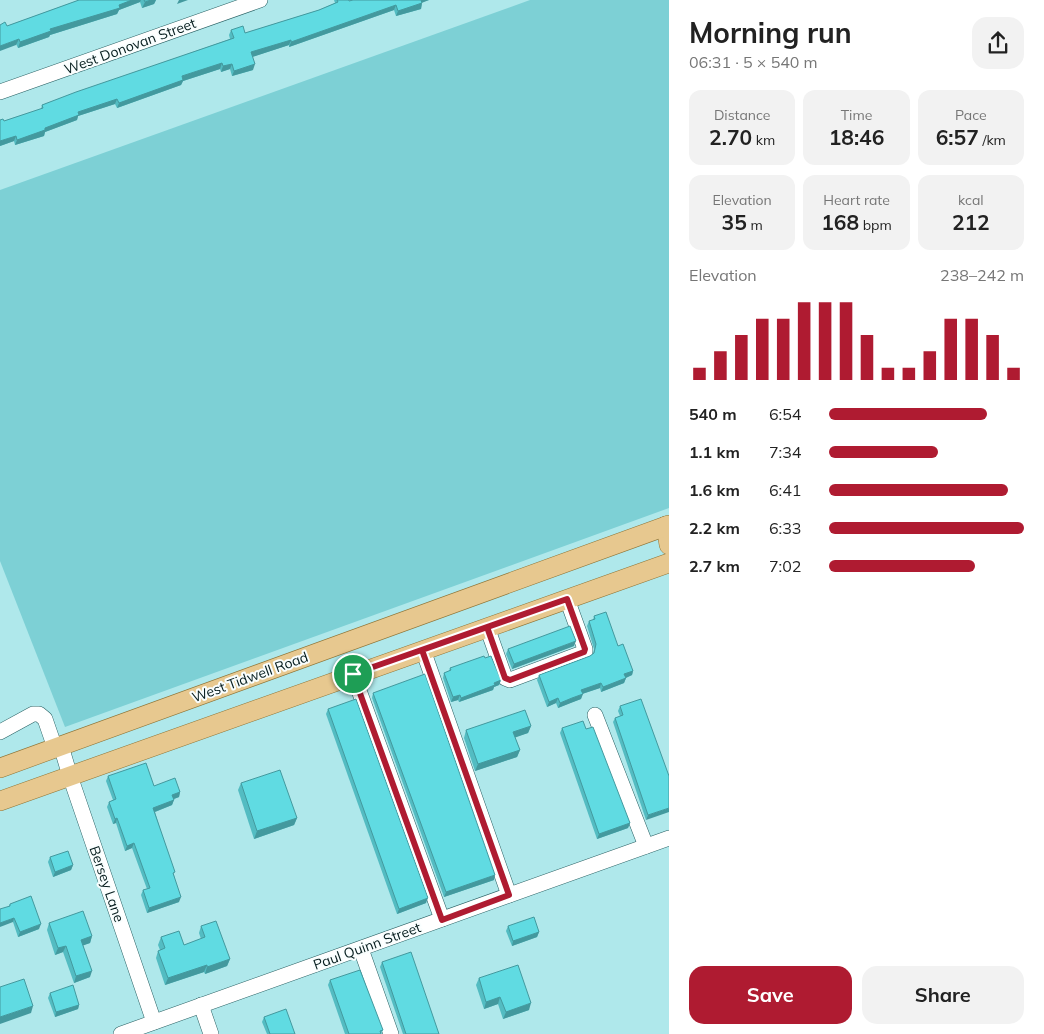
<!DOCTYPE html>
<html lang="en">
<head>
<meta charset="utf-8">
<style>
	:root { --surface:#fff; --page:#f2f2f2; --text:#222; --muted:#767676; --accent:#af1b31 }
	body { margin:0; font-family:Mulish,sans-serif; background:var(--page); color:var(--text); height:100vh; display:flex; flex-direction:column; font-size:19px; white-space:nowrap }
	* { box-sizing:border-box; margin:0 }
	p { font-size:16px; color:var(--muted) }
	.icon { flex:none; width:28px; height:28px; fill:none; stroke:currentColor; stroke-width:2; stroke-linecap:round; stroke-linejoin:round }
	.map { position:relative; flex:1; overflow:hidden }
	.details { display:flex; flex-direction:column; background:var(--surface); width:375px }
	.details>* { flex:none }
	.pin { position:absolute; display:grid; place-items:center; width:42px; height:42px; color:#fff; margin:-21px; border:2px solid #fff; border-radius:50%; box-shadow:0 1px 5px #0007 }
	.round { display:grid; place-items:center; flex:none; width:52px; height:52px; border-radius:15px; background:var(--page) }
	.summary { display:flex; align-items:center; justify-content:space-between; height:85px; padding:0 20px }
	h1 { font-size:28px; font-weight:700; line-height:38px }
	.figures { display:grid; grid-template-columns:repeat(3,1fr); gap:8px; height:85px; padding:5px 20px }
	.figures div { display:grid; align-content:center; border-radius:12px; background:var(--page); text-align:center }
	.figures b { font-size:21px; font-weight:700 }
	.figures small { font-size:14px; font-weight:400 }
	.figures p { font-size:14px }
	.chart { height:140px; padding:10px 20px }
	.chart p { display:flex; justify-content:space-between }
	.chart svg { width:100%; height:90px; margin-top:5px; stroke:var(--accent); stroke-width:6 }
	.button { display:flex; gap:10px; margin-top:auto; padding:10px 20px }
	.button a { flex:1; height:58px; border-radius:15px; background:var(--accent); color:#fff; font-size:20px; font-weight:700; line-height:58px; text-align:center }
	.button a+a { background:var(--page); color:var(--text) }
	ul { padding:0 20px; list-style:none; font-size:16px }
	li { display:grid; grid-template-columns:80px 60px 1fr; align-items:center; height:38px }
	li i { height:12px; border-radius:6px; background:var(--accent) }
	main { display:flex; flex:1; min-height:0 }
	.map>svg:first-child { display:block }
</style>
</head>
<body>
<main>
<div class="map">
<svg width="669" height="1034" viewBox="0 0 669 1034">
	<rect width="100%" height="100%" fill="#afe8eb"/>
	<!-- green -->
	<path fill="#7dd0d5" d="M 530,0 L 669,0 L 669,508 L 65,727 L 0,561 L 0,190 Z"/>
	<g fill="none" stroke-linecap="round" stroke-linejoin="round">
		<defs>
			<g id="minor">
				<path d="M 0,92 L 260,0"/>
				<path d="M 487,627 L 505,678 L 510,680 L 585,652 L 585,649 L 567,599"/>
				<path d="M 423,650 L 509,895"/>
				<path d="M 353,674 L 442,919"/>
				<path d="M 595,715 L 646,846"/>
				<path d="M 0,732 L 33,714 L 39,714 L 45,719 L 55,748"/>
				<path d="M 61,746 L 70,776 L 154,1022"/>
				<path d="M 361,949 L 391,1034"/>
				<path d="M 201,1005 L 211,1034"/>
				<path d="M 121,1034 L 669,838"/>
			</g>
			<g id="major">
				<path d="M 666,526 L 669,545"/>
				<path d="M 0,768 L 669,525"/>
				<path d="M 0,801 L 669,563"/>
			</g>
		</defs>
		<!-- minor casing -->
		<use href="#minor" stroke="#296063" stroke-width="16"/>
		<!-- major casing -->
		<use href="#major" stroke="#8e7436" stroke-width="20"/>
		<!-- minor -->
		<use href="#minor" stroke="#fff" stroke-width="15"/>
		<!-- major -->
		<use href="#major" stroke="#e7c88f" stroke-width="19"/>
	</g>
	<!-- wall -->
	<g fill="#53bcc2">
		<path d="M 79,0 L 156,0 L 154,4 L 142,8 L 140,2 L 119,10 L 117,14 L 50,35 L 49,37 L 18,48 L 7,26 Z"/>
		<path d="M 334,0 L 349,0 L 349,1 L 353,0 L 429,0 L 422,2 L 421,9 L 396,16 L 394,10 L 289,47 L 289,45 L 252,57 L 253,70 L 232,76 L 230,69 L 221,72 L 220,69 L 183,81 L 181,85 L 117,108 L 115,104 L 78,116 L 77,120 L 45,132 L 44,136 L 15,145 L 14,141 L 0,146 L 0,120 L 4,121 L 41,109 L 42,105 L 230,39 L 229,35 L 231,30 L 245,33 L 319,10 L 335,3 Z"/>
		<path d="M 594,616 L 618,646 L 633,671 L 632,675 L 626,678 L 624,683 L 601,692 L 600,688 L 582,694 L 581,699 L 570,703 L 558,708 L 556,703 L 547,707 L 537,680 L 539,675 L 590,656 L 593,654 L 594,649 L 587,626 L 589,621 L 593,620 Z"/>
		<path d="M 574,646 L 512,669 L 506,654 L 508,649 Z"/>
		<path d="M 485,658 L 501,680 L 499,685 L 494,687 L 493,690 L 459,702 L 458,700 L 451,702 L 443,678 L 444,673 L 449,671 L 450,668 Z"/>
		<path d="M 373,693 L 494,880 L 444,897 L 372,698 Z"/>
		<path d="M 620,706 L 669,776 L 646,820 L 613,722 L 615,718 L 620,716 L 618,711 Z"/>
		<path d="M 328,709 L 426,903 L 397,914 L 326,714 Z"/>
		<path d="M 531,726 L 528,733 L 515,737 L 520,750 L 517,757 L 475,771 L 464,738 L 466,730 Z"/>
		<path d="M 562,728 L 586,729 L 630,823 L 628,828 L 597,839 L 560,733 Z"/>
		<path d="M 108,776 L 180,792 L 179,797 L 174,799 L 172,805 L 155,812 L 174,875 L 179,902 L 147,913 L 141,895 L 143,890 L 147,889 L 132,848 L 125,851 L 116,823 L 113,824 L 107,807 L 109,802 L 113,800 L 106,781 Z"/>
		<path d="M 241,783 L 297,818 L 294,825 L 254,839 L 238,790 Z"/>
		<path d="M 50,857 L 73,865 L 71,870 L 53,877 L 48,862 Z"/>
		<path d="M 10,904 L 39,929 L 18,937 L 13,922 L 9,906 Z"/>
		<path d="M 49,923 L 92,936 L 90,943 L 83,945 L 90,977 L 74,983 L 63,952 L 55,955 L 47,930 Z"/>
		<path d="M 201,926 L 230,959 L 227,966 L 205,974 L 204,972 L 165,985 L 156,958 L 158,951 L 160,950 L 158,945 L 161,937 L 184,945 L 201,939 L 199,933 Z"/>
		<path d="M 508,926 L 539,932 L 537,937 L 512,946 L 506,931 Z"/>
		<path d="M 382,962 L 439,1034 L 403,1034 L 380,967 Z"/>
		<path d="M 479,978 L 529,1010 L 503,1019 L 498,1004 L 484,1009 L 476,985 Z"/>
		<path d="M 330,980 L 383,1030 L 381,1034 L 345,1034 L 328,985 Z"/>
		<path d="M 50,993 L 79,1005 L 78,1009 L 55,1017 L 48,998 Z"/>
		<path d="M 264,1017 L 295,1034 L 267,1034 L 262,1022 Z"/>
	</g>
	<!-- shaded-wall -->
	<g fill="#43999e">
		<path d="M 132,0 L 141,0 L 140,2 L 119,10 L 117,14 L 50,35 L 49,37 L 18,48 L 20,42 L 50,29 Z"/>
		<path d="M 151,0 L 156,0 L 154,4 L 142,8 L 145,2 Z"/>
		<path d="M 179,0 L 188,0 L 177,4 Z"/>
		<path d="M 420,0 L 429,0 L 419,4 Z"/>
		<path d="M 422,3 L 421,9 L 396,16 L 398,11 Z"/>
		<path d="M 396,5 L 394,10 L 289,47 L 291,42 Z"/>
		<path d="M 19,39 L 16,45 L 0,51 L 0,46 Z"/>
		<path d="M 291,40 L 289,45 L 249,58 L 251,52 Z"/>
		<path d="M 222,63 L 220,69 L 183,81 L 181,85 L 117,108 L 119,103 L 182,76 Z"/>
		<path d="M 232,64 L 230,69 L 221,72 L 223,66 Z"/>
		<path d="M 255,64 L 253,70 L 232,76 L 234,71 Z"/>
		<path d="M 117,99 L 115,104 L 78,116 L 77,120 L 45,132 L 44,136 L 15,145 L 17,140 L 45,128 L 78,112 Z"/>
		<path d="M 16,136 L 14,141 L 0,146 L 0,141 Z"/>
		<path d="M 576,641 L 574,646 L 512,669 L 514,664 Z"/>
		<path d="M 633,671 L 632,675 L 623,679 L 624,674 Z"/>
		<path d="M 626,678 L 624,683 L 601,692 L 603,687 Z"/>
		<path d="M 501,680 L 499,685 L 494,687 L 493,690 L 459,702 L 461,698 Z"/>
		<path d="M 601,683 L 600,688 L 579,695 L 581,690 Z"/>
		<path d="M 583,694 L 581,699 L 558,708 L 560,703 Z"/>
		<path d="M 460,695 L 458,700 L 451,702 L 453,697 Z"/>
		<path d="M 558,698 L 556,703 L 547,707 L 549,702 Z"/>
		<path d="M 531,726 L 528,733 L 511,739 L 513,732 Z"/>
		<path d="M 520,750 L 517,757 L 475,771 L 478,764 Z"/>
		<path d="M 180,792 L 179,797 L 171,800 L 172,795 Z"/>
		<path d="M 174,800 L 172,805 L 152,813 L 153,808 Z"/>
		<path d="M 669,808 L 669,812 L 646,820 L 648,815 Z"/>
		<path d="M 117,818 L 116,823 L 113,824 L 115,819 Z"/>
		<path d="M 297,818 L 294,825 L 254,839 L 257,831 Z"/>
		<path d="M 630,823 L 628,828 L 597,839 L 599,834 Z"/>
		<path d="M 134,843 L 132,848 L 125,851 L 127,846 Z"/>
		<path d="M 73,865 L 71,870 L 53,877 L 55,872 Z"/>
		<path d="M 495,875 L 494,880 L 444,897 L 446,892 Z"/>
		<path d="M 181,897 L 179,902 L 147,913 L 149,908 Z"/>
		<path d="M 428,898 L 426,903 L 397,914 L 399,909 Z"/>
		<path d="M 14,918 L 13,922 L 0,927 L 0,923 Z"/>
		<path d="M 41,924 L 39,929 L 18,937 L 20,932 Z"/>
		<path d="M 539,932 L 537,937 L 512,946 L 513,941 Z"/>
		<path d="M 92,936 L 90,943 L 79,947 L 81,940 Z"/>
		<path d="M 66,946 L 63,952 L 55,955 L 58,948 Z"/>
		<path d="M 230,959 L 227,966 L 205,974 L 207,967 Z"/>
		<path d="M 207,965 L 204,972 L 165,985 L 168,978 Z"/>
		<path d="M 92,971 L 90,977 L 74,983 L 76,976 Z"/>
		<path d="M 500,997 L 498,1004 L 484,1009 L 486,1002 Z"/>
		<path d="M 531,1003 L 529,1010 L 503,1019 L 506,1012 Z"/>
		<path d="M 79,1005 L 78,1009 L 55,1017 L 56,1012 Z"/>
		<path d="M 33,1006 L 31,1013 L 0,1024 L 0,1017 Z"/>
	</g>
	<!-- building -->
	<g fill="#60dbe2" stroke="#43999e">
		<path d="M 79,0 L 132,0 L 119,5 L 120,8 L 50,29 L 51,31 L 20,42 L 19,39 L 0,46 L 0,25 L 5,22 L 7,26 Z"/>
		<path d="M 144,0 L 151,0 L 145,2 Z"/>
		<path d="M 337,0 L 349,0 L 349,1 L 353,0 L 421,0 L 422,3 L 398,11 L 396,5 L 291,42 L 291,40 L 251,52 L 255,64 L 234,71 L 232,64 L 223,66 L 222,63 L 182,76 L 183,80 L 119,103 L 117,99 L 78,112 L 79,115 L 45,128 L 45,130 L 17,140 L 16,136 L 0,141 L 0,120 L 3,119 L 4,121 L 43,108 L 42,105 L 76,92 L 234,38 L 231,30 L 243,26 L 245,33 L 319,10 L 338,2 Z"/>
		<path d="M 606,612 L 618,646 L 623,644 L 633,671 L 624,674 L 626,678 L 603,687 L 601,683 L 581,690 L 583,694 L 572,698 L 560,703 L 558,698 L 549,702 L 539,675 L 590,656 L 594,653 L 596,644 L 589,621 L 595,619 L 594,616 Z"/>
		<path d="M 570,626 L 576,641 L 514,664 L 508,649 Z"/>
		<path d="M 484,656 L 485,658 L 491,656 L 501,680 L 494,683 L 495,685 L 461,698 L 460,695 L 453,697 L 444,673 L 451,670 L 450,668 Z"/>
		<path d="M 425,674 L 495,875 L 446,892 L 373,693 Z"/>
		<path d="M 356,699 L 428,898 L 399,909 L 328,709 Z"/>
		<path d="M 641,699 L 669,776 L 669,808 L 648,815 L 615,718 L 623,715 L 620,706 Z"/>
		<path d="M 525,710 L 531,726 L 513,732 L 520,750 L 478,764 L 466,730 Z"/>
		<path d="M 583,721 L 586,729 L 593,727 L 630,823 L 599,834 L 562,728 Z"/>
		<path d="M 146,763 L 154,786 L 175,778 L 180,792 L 172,795 L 174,800 L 153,808 L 175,872 L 173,873 L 181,897 L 149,908 L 143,890 L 150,888 L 134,843 L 127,846 L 117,818 L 115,819 L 109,802 L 116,799 L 108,776 Z"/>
		<path d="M 280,770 L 297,818 L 257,831 L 241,783 Z"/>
		<path d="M 68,851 L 73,865 L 55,872 L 50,857 Z"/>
		<path d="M 31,896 L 41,924 L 20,932 L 14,918 L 0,923 L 0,909 L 10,906 L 10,904 Z"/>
		<path d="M 83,911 L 92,936 L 81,940 L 92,971 L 76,976 L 66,946 L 58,948 L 49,923 Z"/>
		<path d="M 534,917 L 539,932 L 513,941 L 508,926 Z"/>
		<path d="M 216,921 L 230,959 L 207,967 L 207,965 L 168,978 L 158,951 L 165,948 L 161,937 L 179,931 L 184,945 L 205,937 L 201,926 Z"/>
		<path d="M 411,952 L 439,1034 L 406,1034 L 382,962 Z"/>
		<path d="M 518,965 L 531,1003 L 506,1012 L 500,997 L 486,1002 L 479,978 Z"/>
		<path d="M 360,970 L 383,1030 L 380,1031 L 381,1034 L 349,1034 L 330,980 Z"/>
		<path d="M 24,979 L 33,1006 L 0,1017 L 0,987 Z"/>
		<path d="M 73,985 L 79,1005 L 56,1012 L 50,993 Z"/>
		<path d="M 286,1009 L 295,1034 L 270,1034 L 264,1017 Z"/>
	</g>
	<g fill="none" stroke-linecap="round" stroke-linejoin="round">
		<defs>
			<path id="route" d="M 353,674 L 442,920 L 509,895 L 422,650 L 567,599 L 585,649 L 584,652 L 510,680 L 505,678 L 487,627 L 353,674"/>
		</defs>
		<!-- route casing -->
		<use href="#route" stroke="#fff" stroke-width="10"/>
		<!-- route -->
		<use href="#route" stroke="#af1b31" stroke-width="6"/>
	</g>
	<g text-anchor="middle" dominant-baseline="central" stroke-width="4" stroke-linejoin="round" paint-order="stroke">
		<!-- street labels -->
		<g font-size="14" fill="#051c1d" stroke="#f9fefe">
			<text transform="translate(130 46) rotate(-20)">West Donovan Street</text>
			<text transform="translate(250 677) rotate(-20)">West Tidwell Road</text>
			<text transform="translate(107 884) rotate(71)">Bersey Lane</text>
			<text transform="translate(367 946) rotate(-20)">Paul Quinn Street</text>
		</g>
	</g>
</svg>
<div class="pin" style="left:353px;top:674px;background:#1e9e55"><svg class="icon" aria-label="arrive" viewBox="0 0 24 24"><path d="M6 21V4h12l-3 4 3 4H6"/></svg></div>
</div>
<section class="details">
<div class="summary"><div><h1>Morning run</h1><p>06:31 · 5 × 540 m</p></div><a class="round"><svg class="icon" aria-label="share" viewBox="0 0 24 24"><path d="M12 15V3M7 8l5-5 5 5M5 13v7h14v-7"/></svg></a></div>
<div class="figures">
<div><p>Distance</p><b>2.70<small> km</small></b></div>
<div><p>Time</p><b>18:46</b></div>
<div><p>Pace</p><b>6:57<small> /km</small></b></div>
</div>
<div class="figures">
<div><p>Elevation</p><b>35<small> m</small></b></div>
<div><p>Heart rate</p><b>168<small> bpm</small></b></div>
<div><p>kcal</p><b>212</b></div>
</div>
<div class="chart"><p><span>Elevation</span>238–242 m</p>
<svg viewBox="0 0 160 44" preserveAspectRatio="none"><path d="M5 44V38M15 44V30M25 44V22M35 44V14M45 44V14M55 44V6M65 44V6M75 44V6M85 44V22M95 44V38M105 44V38M115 44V30M125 44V14M135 44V14M145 44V22M155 44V38"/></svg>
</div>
<ul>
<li><b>540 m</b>6:54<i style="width:81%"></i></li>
<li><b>1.1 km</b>7:34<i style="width:56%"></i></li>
<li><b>1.6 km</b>6:41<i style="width:92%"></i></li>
<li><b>2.2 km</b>6:33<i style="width:100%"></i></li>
<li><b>2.7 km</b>7:02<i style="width:75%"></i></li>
</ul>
<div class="button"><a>Save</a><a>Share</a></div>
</section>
</main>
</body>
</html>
